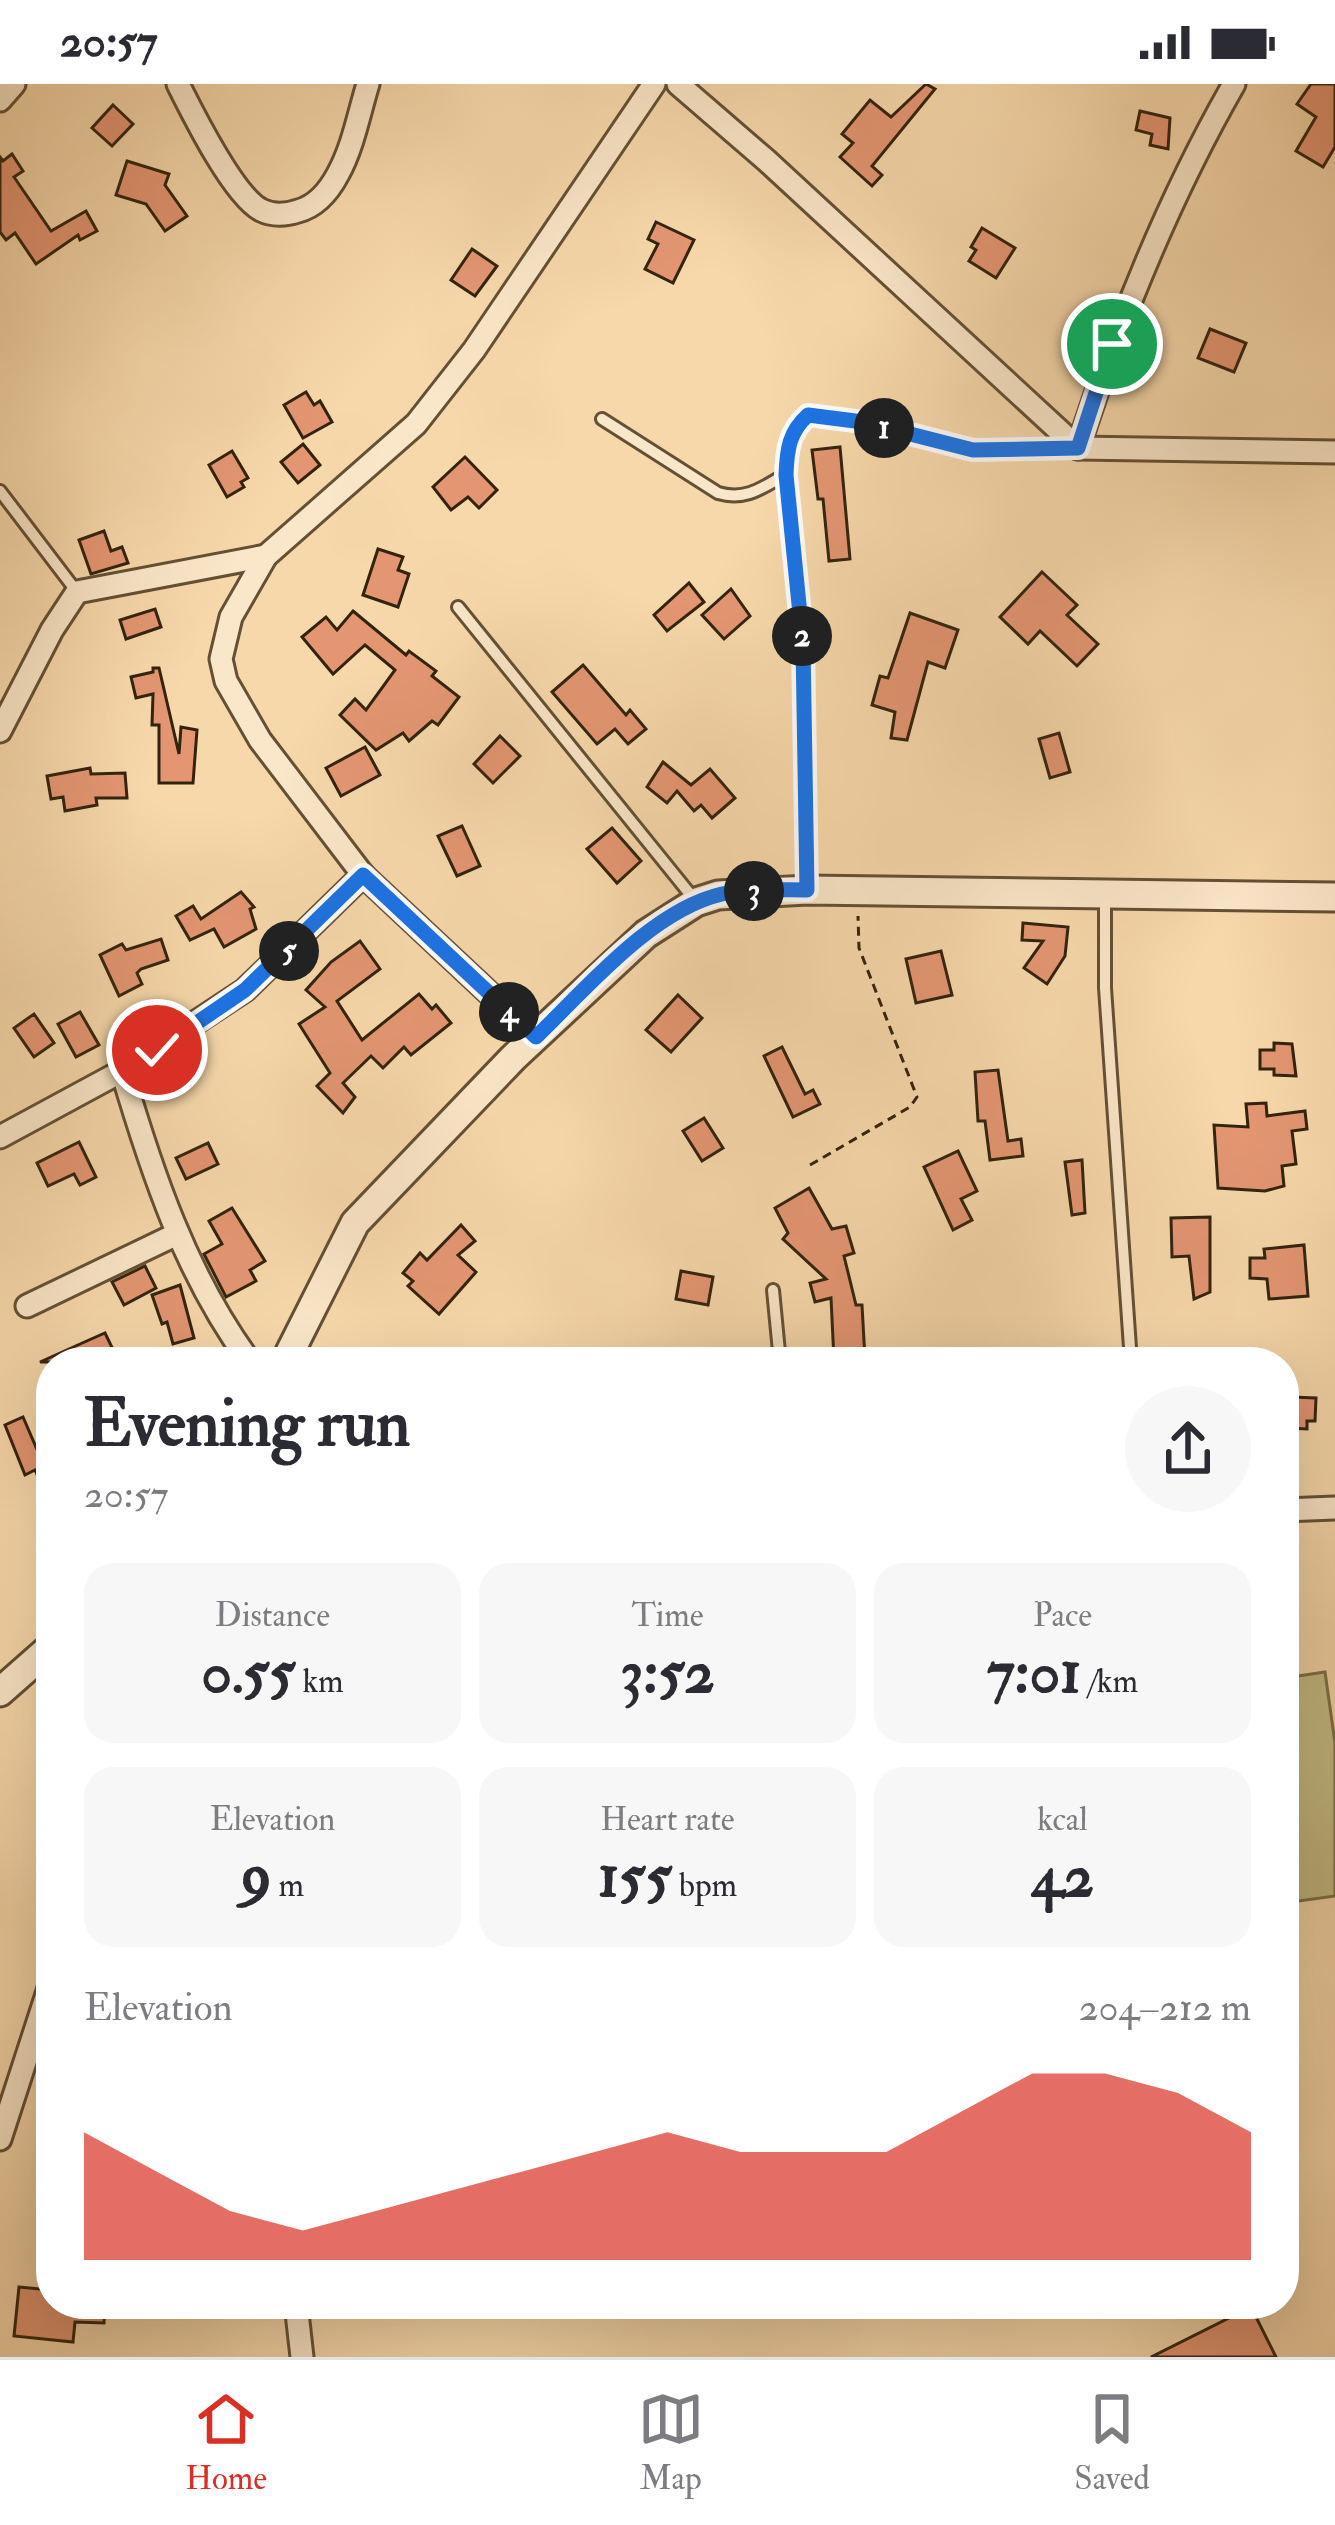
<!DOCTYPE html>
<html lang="en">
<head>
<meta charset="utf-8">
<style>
	:root { --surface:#fff; --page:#f7f7f7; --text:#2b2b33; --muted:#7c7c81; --line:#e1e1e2; --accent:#d93025 }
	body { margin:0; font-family:"IM FELL Double Pica",serif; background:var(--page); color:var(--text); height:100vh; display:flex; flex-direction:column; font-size:45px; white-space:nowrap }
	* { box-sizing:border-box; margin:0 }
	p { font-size:39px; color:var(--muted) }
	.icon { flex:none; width:66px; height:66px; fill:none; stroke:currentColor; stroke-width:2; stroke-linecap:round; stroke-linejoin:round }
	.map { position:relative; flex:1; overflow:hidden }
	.details { position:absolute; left:36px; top:1263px; width:1263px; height:972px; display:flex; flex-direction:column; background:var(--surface); border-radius:48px; box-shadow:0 12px 48px #0002 }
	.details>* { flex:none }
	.pin { position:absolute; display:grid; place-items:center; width:102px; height:102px; color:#fff; margin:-51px; border:6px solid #fff; border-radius:50%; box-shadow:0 3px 12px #0007 }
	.km { position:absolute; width:60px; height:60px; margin:-30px; border-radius:50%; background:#222; color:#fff; font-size:33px; line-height:60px; text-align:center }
	.round { display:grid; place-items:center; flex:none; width:126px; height:126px; border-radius:63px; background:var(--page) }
	.overview { display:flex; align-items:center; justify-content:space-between; height:204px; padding:0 48px }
	h1 { font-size:66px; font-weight:700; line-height:90px }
	.figures { display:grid; grid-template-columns:repeat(3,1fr); gap:18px; height:204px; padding:12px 48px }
	.figures div { display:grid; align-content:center; border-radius:30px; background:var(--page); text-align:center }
	.figures b { font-size:60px; font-weight:700 }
	.figures small { font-size:33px; font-weight:400 }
	.figures p { font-size:33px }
	.chart { height:336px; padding:24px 48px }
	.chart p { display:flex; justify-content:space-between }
	.chart svg { width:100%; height:216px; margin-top:12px; fill:var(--accent); opacity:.7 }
	.status { display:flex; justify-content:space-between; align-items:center; height:84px; padding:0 60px; background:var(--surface); direction:ltr }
	.status svg { height:33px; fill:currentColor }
	.dock { display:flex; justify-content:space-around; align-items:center; height:168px; border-top:3px solid var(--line); background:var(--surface); font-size:33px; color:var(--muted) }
	.dock a { display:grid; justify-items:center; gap:6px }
	.dock .selected { color:var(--accent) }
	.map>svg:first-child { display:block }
</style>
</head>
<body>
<div class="status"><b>20:57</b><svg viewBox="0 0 49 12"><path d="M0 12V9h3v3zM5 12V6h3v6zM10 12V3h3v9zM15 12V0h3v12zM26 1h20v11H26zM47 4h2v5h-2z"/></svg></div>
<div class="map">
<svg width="1335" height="2273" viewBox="0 0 1335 2273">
	<rect width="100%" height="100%" fill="#f7d8ab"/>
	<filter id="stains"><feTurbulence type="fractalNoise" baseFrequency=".00167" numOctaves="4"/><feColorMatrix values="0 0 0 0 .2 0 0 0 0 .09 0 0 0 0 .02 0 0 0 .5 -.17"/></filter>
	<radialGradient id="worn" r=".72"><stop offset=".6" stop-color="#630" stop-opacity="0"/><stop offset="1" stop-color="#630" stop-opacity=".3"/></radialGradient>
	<!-- garden -->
	<path fill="#c4bc84" stroke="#7c7049" stroke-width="3" d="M 1325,1588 L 1335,1659 L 1335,1812 L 1284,1819 L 1284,1594 Z"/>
	<!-- building -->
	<g fill="#e49673" stroke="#33230e" stroke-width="3">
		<path d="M 926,0 L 935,5 L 872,82 L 882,91 L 872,102 L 840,73 L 853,59 L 842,50 L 870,16 L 891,33 Z"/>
		<path d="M 1311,0 L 1335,0 L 1335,63 L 1323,83 L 1296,67 L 1316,33 L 1297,20 Z"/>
		<path d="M 113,21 L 133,40 L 112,62 L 92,44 Z"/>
		<path d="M 1140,27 L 1170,34 L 1168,65 L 1150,61 L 1152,50 L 1136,46 Z"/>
		<path d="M 12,70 L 23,87 L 14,93 L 51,147 L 86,127 L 97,147 L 80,156 L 78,151 L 36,180 L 15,149 L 6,156 L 0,148 L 0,73 L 3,77 Z"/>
		<path d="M 127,77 L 169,90 L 165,101 L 187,132 L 165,147 L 146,120 L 116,111 Z"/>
		<path d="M 656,138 L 694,156 L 673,199 L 645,185 L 658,160 L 648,155 Z"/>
		<path d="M 982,144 L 1015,164 L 996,194 L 969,177 L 976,166 L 971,163 Z"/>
		<path d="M 472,165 L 497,182 L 475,212 L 451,196 Z"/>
		<path d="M 1210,245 L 1246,259 L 1234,288 L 1198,274 Z"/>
		<path d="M 306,308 L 314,321 L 320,317 L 332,338 L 303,354 L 284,321 Z"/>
		<path d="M 303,360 L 320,381 L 298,399 L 281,378 Z"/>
		<path d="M 840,363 L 850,475 L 829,477 L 823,415 L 818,415 L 812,366 Z"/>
		<path d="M 232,367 L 248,394 L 241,398 L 244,403 L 227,413 L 209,381 Z"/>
		<path d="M 465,373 L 497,406 L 479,424 L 468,413 L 451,426 L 433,403 Z"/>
		<path d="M 104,447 L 111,467 L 122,463 L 128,479 L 91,490 L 79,456 Z"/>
		<path d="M 378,465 L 403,473 L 398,486 L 409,490 L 398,523 L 363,511 Z"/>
		<path d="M 1042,488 L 1077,521 L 1067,531 L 1098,560 L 1077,582 L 1040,547 L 1028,560 L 1000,533 Z"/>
		<path d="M 689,499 L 704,518 L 667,547 L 654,531 Z"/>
		<path d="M 731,505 L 750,532 L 724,555 L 702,531 Z"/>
		<path d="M 155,525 L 161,543 L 126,555 L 120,536 Z"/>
		<path d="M 353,527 L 406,571 L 409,567 L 436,587 L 432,592 L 459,613 L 438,641 L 432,637 L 409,657 L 403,649 L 376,666 L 340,631 L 355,615 L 366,626 L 395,586 L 365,561 L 333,590 L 302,553 L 326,533 L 337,546 Z"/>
		<path d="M 910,529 L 958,546 L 945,584 L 928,578 L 907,656 L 891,654 L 895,628 L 872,621 L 880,592 L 888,594 Z"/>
		<path d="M 583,581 L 626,631 L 630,626 L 646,645 L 628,660 L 615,645 L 597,660 L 552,608 Z"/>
		<path d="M 153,584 L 159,584 L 179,670 L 181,643 L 197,646 L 193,699 L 159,699 L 159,641 L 152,641 L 153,610 L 136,614 L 131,593 L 153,588 Z"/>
		<path d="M 1059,649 L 1070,688 L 1050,694 L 1039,655 Z"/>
		<path d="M 500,652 L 520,672 L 493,699 L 474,680 Z"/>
		<path d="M 365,663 L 380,691 L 341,712 L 326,684 Z"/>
		<path d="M 663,678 L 691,701 L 710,685 L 735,714 L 712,734 L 701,721 L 694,727 L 677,707 L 667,719 L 647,703 Z"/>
		<path d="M 90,684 L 91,690 L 125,689 L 127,714 L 96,714 L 97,721 L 65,727 L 63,713 L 51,715 L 47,692 Z"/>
		<path d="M 462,742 L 480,782 L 457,792 L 438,752 Z"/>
		<path d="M 612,744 L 641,777 L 617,799 L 587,765 Z"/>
		<path d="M 241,808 L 254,823 L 250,825 L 256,845 L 224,863 L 214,845 L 190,856 L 176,832 L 193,822 L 201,835 Z"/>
		<path d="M 1023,839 L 1068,843 L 1065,872 L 1047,900 L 1024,884 L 1043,857 L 1022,856 Z"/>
		<path d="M 161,855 L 168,876 L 141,885 L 137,889 L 142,900 L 119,912 L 100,871 L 122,860 L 126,866 Z"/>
		<path d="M 360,857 L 380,885 L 337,917 L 362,956 L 419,910 L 432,925 L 436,921 L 451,939 L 411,971 L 404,963 L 383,984 L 371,972 L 343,999 L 355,1013 L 343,1029 L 317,1002 L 330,989 L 299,940 L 325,923 L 306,906 L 331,878 Z"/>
		<path d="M 941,867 L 952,911 L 916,919 L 906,875 Z"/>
		<path d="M 678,911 L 702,934 L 671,968 L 646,946 Z"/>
		<path d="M 80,928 L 99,961 L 76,973 L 58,940 Z"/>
		<path d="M 34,930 L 54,959 L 34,973 L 14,944 Z"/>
		<path d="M 1274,959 L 1292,960 L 1296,992 L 1274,991 L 1274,985 L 1260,985 L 1260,966 L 1274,966 Z"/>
		<path d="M 782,963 L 805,1010 L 813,1006 L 820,1020 L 793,1033 L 764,972 Z"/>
		<path d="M 998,986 L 1008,1057 L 1021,1055 L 1023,1072 L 990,1076 L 985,1037 L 978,1037 L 975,988 Z"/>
		<path d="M 1266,1019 L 1267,1032 L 1305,1027 L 1307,1045 L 1292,1047 L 1296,1080 L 1282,1082 L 1284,1102 L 1265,1107 L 1218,1104 L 1214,1041 L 1248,1043 L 1246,1020 Z"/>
		<path d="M 704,1034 L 723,1064 L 702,1077 L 683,1047 Z"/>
		<path d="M 79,1058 L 96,1093 L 80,1101 L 74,1090 L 48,1102 L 37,1079 Z"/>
		<path d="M 208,1059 L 218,1080 L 186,1095 L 176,1074 Z"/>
		<path d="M 958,1067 L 977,1107 L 961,1115 L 972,1136 L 953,1146 L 924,1083 Z"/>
		<path d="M 1082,1076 L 1085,1129 L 1072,1131 L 1065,1078 Z"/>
		<path d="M 809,1104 L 832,1145 L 846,1142 L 854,1169 L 844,1172 L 856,1221 L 862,1221 L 865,1275 L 834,1276 L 831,1214 L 815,1218 L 810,1199 L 826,1195 L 783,1155 L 788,1149 L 775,1124 Z"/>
		<path d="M 232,1124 L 265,1177 L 250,1186 L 256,1197 L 226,1213 L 204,1170 L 222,1160 L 209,1137 Z"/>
		<path d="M 1210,1133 L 1210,1208 L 1194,1215 L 1189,1172 L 1172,1173 L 1171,1134 Z"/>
		<path d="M 461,1141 L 475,1157 L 458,1171 L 476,1188 L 439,1230 L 408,1202 L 413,1197 L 403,1189 L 420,1169 L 427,1176 Z"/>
		<path d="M 1304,1161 L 1308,1212 L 1269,1215 L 1267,1195 L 1250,1194 L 1250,1174 L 1265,1174 L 1264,1165 Z"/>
		<path d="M 145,1182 L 156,1204 L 124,1221 L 112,1198 Z"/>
		<path d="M 681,1187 L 713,1193 L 708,1221 L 676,1215 Z"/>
		<path d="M 180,1201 L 194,1254 L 173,1260 L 167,1238 L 162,1240 L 152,1211 Z"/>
		<path d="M 105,1249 L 119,1278 L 40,1278 L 89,1256 Z"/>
		<path d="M 1290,1313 L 1316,1314 L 1315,1337 L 1307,1337 L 1307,1345 L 1289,1344 Z"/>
		<path d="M 23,1333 L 39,1370 L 51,1365 L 51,1422 L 35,1386 L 25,1391 L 5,1341 Z"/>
		<path d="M 19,2203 L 51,2206 L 51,2220 L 105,2220 L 104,2239 L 75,2238 L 73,2258 L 14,2252 Z"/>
		<path d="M 1251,2223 L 1276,2273 L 1151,2273 Z"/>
	</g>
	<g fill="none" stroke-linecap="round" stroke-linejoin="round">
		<defs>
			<g id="service">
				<path d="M 602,335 L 718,409 C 746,417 762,404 786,390"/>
				<path d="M 0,407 L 77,508"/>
				<path d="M 458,523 L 694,815"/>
				<path d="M 807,803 L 803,560 L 786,390 C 787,365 789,348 809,331 L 863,339 L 973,366 L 1074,364"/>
				<path d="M 1105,814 L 1105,904 L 1131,1278"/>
				<path d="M 773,1206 L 780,1278"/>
			</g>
			<g id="minor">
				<path d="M 178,0 C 193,30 233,111 261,126 C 273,132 286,131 298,127 C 317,122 329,107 338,90 C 353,63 359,29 368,0"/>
				<path d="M 678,0 L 766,76 L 1078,364 L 1335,368"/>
				<path d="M 0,16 L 14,0"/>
				<path d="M 1078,364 C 1119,237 1168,115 1234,0"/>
				<path d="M 0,647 L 52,546 L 77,508 L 266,472"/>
				<path d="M 536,953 L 363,791 L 260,656 L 226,597 L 221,575 L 231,533 L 266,472 L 416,340 L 474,266 L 654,0"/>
				<path d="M 0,1053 L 122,987"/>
				<path d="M 27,1222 L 177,1150"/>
				<path d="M 250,1278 C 186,1191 152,1089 122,987 L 245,906 L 363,791"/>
				<path d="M 1284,1426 L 1335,1424"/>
				<path d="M 0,2055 L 51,1898"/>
				<path d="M 296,2220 L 302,2273"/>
			</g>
			<g id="tertiary">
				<path d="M 285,1278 L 355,1139 L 513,974 L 646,850 L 696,818 L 718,811 L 807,806 L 1335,813"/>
				<path d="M 0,1608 L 51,1563"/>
			</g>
		</defs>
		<!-- service casing -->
		<use href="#service" stroke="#645035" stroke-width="16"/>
		<!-- minor casing -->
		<use href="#minor" stroke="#645035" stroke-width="27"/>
		<!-- tertiary casing -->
		<use href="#tertiary" stroke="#645035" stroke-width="33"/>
		<!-- path -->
		<path stroke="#33230e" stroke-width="3" stroke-dasharray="9 6" stroke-linecap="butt" d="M 810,1081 L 910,1023 L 917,1013 L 859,864 L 858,832"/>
		<!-- service -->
		<use href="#service" stroke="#fae6c8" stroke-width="10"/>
		<!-- minor -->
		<use href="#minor" stroke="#fae6c8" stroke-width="21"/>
		<!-- tertiary -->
		<use href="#tertiary" stroke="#fae6c8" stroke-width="27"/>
	</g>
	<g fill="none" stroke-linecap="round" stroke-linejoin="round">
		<defs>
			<path id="route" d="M 157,966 L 245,906 L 363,791 L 536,953 C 586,905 652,826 722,810 C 749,804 779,806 807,806 L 803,560 L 786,391 C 787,365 789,348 808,331 L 863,338 L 973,366 L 1078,364 L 1112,260"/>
		</defs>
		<!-- route casing -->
		<use href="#route" stroke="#fff" stroke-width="24"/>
		<!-- route -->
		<use href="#route" stroke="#1a73e8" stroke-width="15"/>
	</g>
	<rect width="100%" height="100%" filter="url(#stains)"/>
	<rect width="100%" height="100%" fill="url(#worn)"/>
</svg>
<div class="pin" style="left:1112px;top:260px;background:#1e9e55"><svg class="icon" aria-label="arrive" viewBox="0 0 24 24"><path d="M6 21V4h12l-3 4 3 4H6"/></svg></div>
<div class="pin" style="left:157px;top:966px;background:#d93025"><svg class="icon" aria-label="check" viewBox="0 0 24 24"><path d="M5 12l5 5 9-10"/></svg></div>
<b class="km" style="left:884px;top:344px">1</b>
<b class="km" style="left:802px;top:552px">2</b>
<b class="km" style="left:754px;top:807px">3</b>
<b class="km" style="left:509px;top:928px">4</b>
<b class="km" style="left:289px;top:867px">5</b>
<section class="details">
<div class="overview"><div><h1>Evening run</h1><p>20:57</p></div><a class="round"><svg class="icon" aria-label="share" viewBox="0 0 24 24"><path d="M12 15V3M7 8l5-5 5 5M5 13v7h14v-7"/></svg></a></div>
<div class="figures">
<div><p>Distance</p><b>0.55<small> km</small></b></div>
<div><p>Time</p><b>3:52</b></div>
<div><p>Pace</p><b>7:01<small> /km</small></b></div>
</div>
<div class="figures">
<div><p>Elevation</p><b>9<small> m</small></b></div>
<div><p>Heart rate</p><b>155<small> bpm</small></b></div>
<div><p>kcal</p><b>42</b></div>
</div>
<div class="chart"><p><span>Elevation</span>204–212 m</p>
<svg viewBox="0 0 160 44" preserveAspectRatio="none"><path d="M0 44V18L10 26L20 34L30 38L40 34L50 30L60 26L70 22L80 18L90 22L100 22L110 22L120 14L130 6L140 6L150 10L160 18V44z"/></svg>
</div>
</section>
</div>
<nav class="dock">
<a class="selected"><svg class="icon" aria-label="home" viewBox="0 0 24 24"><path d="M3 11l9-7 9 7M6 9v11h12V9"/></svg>Home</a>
<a><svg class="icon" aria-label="map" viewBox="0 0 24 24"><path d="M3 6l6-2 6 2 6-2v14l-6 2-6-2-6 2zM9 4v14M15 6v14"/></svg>Map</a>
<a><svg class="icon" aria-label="saved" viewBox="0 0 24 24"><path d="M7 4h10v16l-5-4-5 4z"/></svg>Saved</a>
</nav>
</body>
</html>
